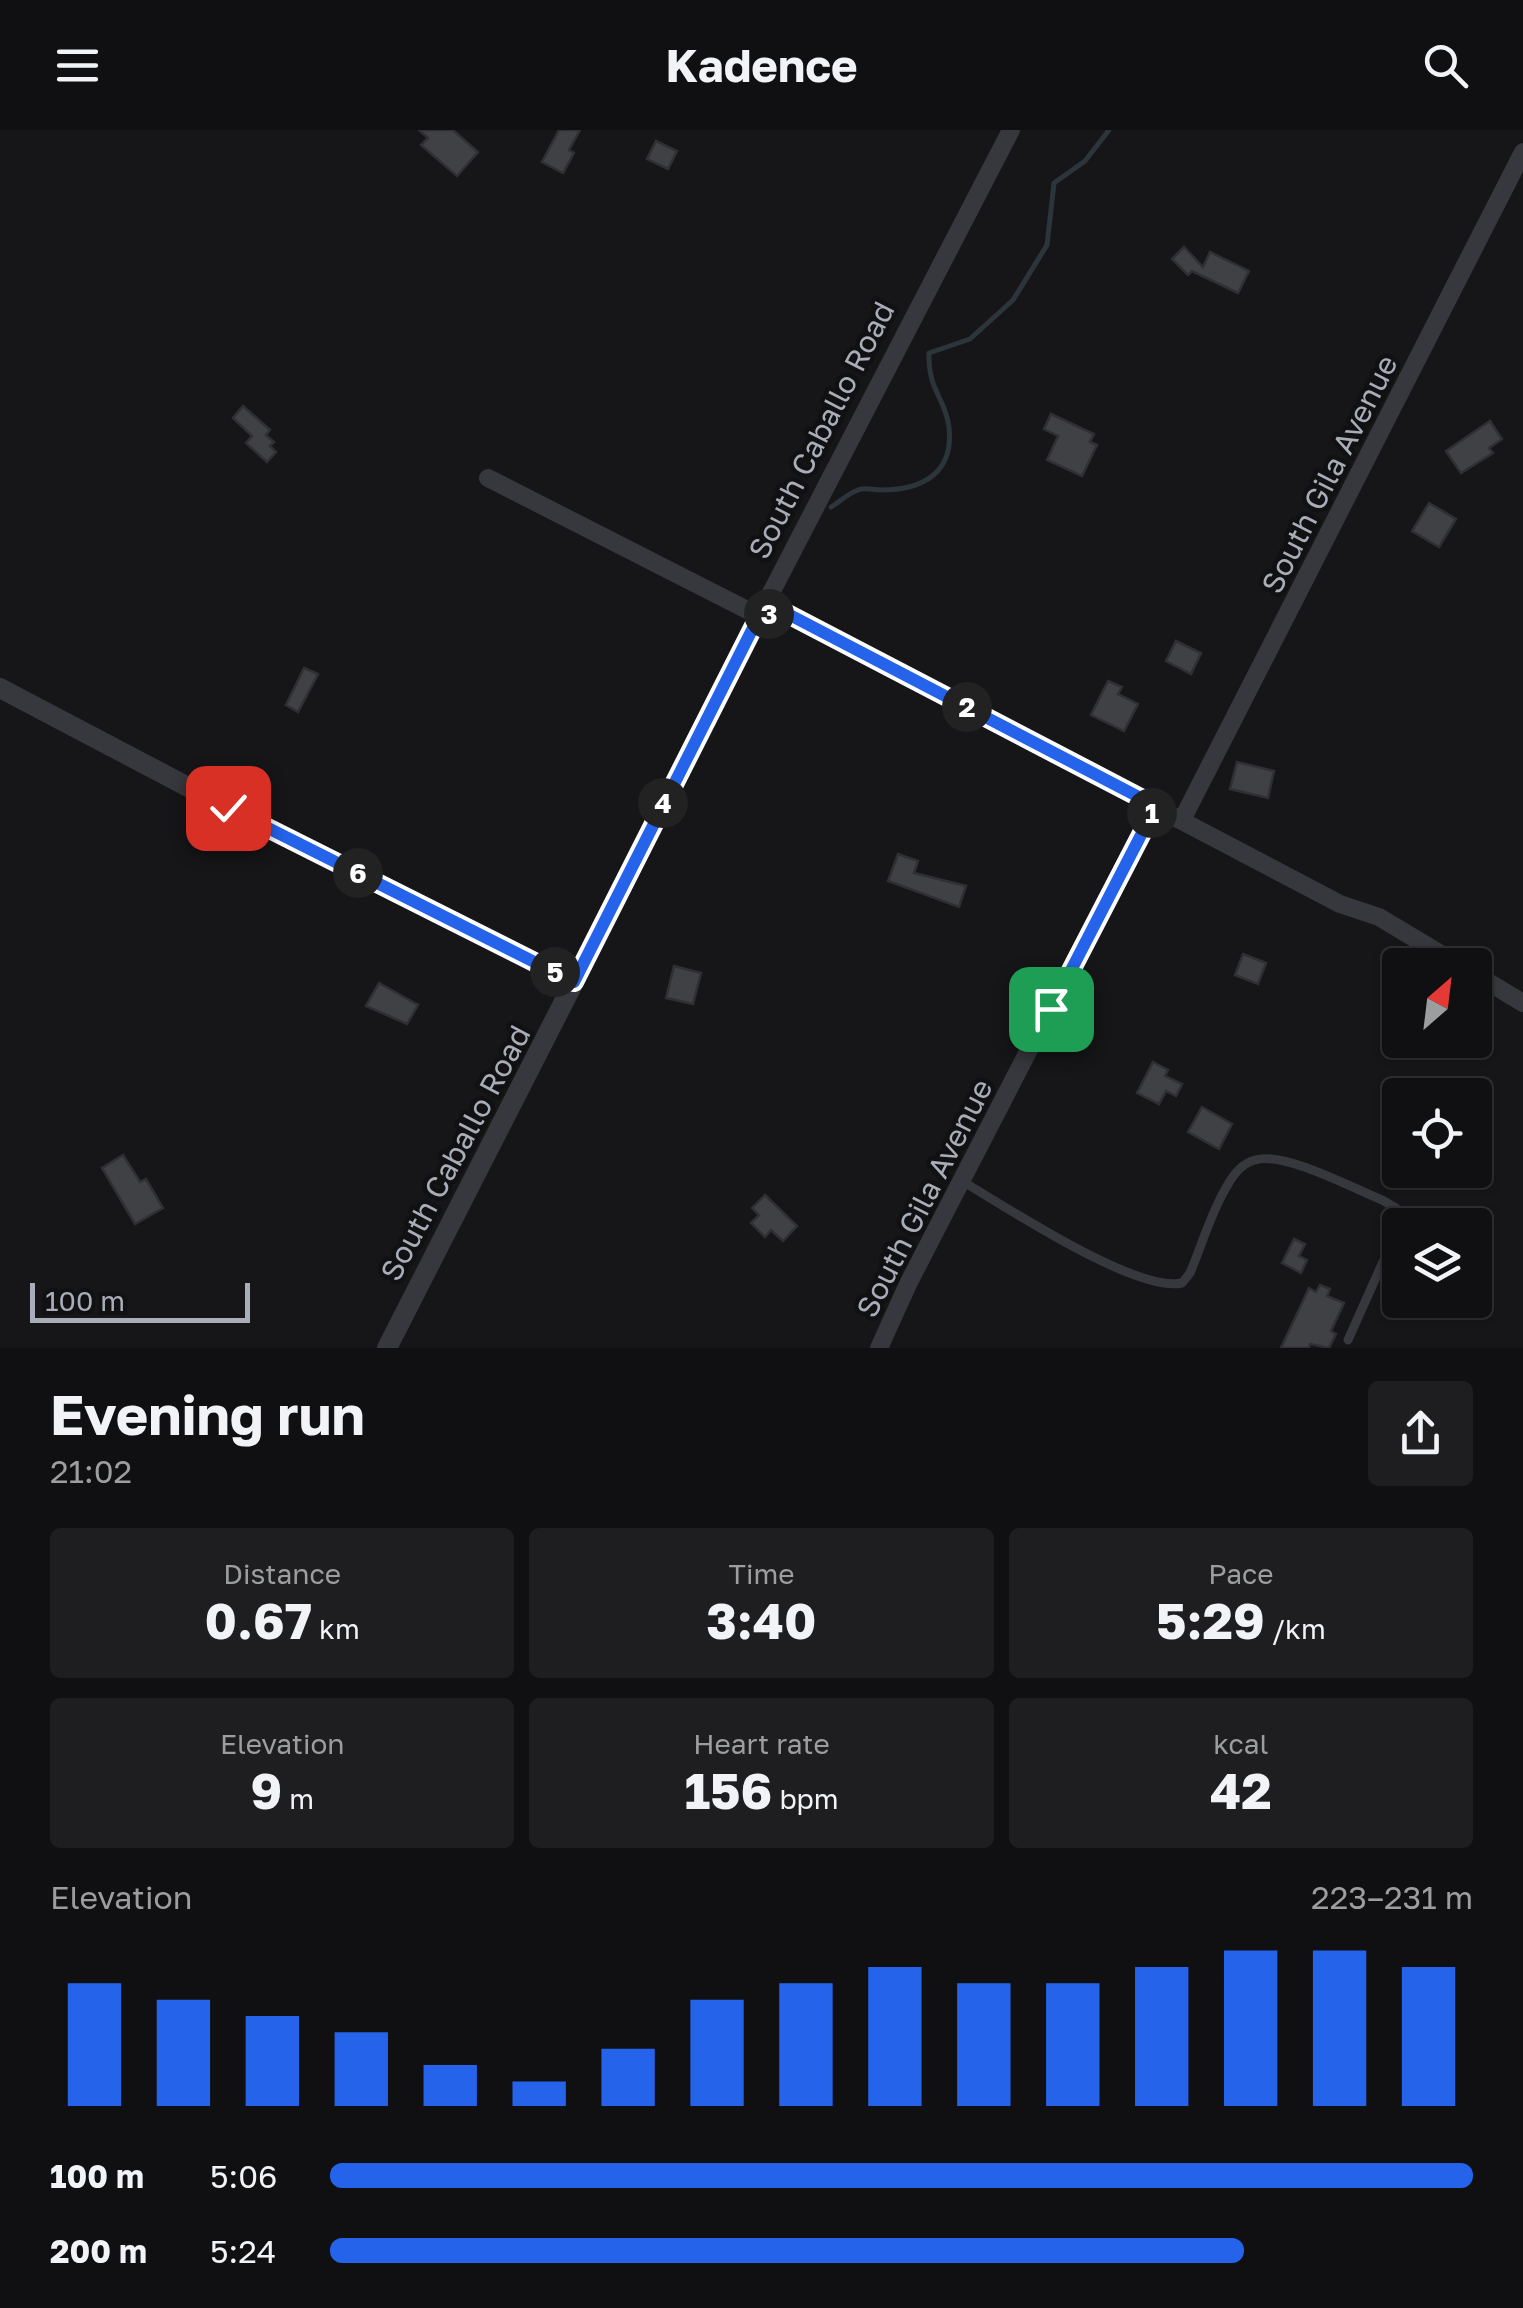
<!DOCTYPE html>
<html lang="en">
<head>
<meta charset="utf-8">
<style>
	:root { --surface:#101012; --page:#1e1e20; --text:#f1f3f6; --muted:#9c9d9f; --line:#303032; --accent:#2563eb }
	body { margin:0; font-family:"Golos Text",sans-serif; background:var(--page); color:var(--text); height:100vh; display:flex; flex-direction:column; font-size:38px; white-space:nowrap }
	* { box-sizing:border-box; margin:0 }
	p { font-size:32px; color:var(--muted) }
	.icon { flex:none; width:55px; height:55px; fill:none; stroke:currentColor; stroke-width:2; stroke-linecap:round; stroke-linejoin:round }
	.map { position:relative; height:1218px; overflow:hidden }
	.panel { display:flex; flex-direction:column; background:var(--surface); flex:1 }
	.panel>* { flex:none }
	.needle { width:65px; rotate:28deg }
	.fabs { position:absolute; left:1382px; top:818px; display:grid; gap:20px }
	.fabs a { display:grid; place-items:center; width:110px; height:110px; border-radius:10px; background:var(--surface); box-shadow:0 2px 8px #0004,0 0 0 2px var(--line); font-size:50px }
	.scale { position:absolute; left:30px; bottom:25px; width:220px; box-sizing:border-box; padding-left:10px; border:5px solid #a8adb8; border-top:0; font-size:28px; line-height:35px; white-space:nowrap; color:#a8adb8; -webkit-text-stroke:8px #111113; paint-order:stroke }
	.pin { position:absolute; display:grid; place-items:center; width:85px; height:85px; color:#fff; margin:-42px; border-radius:20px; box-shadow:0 5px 15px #0006 }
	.km { position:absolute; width:50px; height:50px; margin:-25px; border-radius:50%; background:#222; color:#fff; font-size:28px; line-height:50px; text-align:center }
	.round { display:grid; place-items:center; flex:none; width:105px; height:105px; border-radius:10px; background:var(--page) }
	.headline { display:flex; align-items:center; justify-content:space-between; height:170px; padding:0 50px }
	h1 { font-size:55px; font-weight:700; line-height:75px }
	.metrics { display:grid; grid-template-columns:repeat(3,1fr); gap:15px; height:170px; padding:10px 50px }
	.metrics div { display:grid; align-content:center; border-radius:10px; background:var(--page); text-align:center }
	.metrics b { font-size:50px; font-weight:700 }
	.metrics small { font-size:28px; font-weight:400 }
	.metrics p { font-size:28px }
	.chart { height:280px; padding:20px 50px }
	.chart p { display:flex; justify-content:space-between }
	.chart svg { width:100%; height:180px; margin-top:10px; stroke:var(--accent); stroke-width:6 }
	ul { padding:0 50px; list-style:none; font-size:32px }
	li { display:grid; grid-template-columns:160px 120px 1fr; align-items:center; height:75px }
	li i { height:25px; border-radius:12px; background:var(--accent) }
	header { display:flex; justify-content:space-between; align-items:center; height:130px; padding:0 50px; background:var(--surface); font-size:45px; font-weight:700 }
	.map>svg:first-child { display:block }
</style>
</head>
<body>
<header><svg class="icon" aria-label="menu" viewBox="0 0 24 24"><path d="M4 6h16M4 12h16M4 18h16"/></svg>Kadence<svg class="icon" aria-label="search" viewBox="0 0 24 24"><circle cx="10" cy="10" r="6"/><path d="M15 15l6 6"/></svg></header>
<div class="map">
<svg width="1523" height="1218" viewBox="0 0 1523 1218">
	<rect width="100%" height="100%" fill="#161618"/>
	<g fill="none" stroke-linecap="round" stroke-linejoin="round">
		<!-- stream -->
		<path stroke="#2c353c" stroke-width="5" d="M 831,377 C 839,372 849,363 858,360 C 864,357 873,360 881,360 C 923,360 954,343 949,297 C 945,267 928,261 929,223 L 970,209 L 1013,170 L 1047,115 L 1054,53 L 1085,31 L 1109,0"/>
	</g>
	<!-- building -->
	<g fill="#404145" stroke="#303034" stroke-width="2.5">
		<path d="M 419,0 L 453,0 L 478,22 L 457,46 L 421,15 L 428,8 Z"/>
		<path d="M 559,0 L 580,0 L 569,20 L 574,23 L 563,43 L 542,32 Z"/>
		<path d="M 656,11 L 677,21 L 668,39 L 647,29 Z"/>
		<path d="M 1184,117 L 1203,137 L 1210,122 L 1249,141 L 1238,163 L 1192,141 L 1188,145 L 1172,129 Z"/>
		<path d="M 243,276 L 270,300 L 266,305 L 274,312 L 270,316 L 276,322 L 267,332 L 246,313 L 252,306 L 233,288 Z"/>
		<path d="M 1051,284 L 1094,304 L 1090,312 L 1097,315 L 1082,346 L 1047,330 L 1058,306 L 1044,299 Z"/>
		<path d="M 1490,291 L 1502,309 L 1489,318 L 1493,323 L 1461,343 L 1446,321 Z"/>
		<path d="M 1429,373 L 1456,389 L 1439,417 L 1412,401 Z"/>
		<path d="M 1176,511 L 1201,523 L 1191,544 L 1166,531 Z"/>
		<path d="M 304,538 L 318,544 L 298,582 L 286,575 Z"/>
		<path d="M 1108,551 L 1122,557 L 1118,564 L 1138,574 L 1124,601 L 1091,585 Z"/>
		<path d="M 1237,632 L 1274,641 L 1268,668 L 1230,659 Z"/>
		<path d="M 898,724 L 918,731 L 914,743 L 966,756 L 959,777 L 888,751 Z"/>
		<path d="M 1243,824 L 1266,833 L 1258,854 L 1235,845 Z"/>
		<path d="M 674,836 L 701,843 L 693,874 L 666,868 Z"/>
		<path d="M 379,853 L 418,875 L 407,894 L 366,876 Z"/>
		<path d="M 1153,932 L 1168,940 L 1165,946 L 1182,954 L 1176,966 L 1166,961 L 1159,974 L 1137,963 Z"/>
		<path d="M 1202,977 L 1232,994 L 1219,1019 L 1188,1002 Z"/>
		<path d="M 123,1025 L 140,1052 L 146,1049 L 163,1078 L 135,1094 L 102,1038 Z"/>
		<path d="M 765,1065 L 797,1096 L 783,1111 L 771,1100 L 765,1107 L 751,1093 L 759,1085 L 752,1078 Z"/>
		<path d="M 1294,1109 L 1305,1114 L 1299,1126 L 1307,1130 L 1301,1143 L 1282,1133 Z"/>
		<path d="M 1320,1155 L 1330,1159 L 1327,1166 L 1344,1173 L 1331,1201 L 1336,1204 L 1329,1218 L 1310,1214 L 1309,1218 L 1281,1218 L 1309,1158 L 1316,1162 Z"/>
	</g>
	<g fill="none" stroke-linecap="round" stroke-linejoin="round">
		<!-- service -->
		<path stroke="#37383d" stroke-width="9" d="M 962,1051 C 1006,1077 1136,1163 1182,1153 L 1190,1143 C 1202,1115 1211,1082 1227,1056 C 1233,1045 1243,1033 1255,1030 C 1284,1021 1354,1059 1382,1070 L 1396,1078 L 1399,1088 L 1395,1105 L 1348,1210"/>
		<!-- minor -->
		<g stroke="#37383d" stroke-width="18">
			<path d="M 488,348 L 759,486 L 786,483 L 1340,774 L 1379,787 L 1459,835"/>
			<path d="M 1182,690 L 1523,22"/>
			<path d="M 1475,844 L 1523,873"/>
			<path d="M 574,852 L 759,486 L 1011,0"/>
			<path d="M 879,1218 L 909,1152 L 1155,676"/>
		</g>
		<!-- tertiary -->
		<path stroke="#37383d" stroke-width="20" d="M 0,558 L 228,678 L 574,852 L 387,1218"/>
	</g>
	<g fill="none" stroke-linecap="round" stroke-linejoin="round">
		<defs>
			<path id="route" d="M 228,678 L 574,852 L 759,486 L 786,483 L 1156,676 L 1051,879"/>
		</defs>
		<!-- route casing -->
		<use href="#route" stroke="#fff" stroke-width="20"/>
		<!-- route -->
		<use href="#route" stroke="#2563eb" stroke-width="12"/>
	</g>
	<g text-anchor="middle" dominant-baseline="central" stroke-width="9" stroke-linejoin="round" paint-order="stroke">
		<!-- street labels -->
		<g font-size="30" fill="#a8adb8" stroke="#111113">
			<text transform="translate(821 300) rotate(-63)">South Caballo Road</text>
			<text transform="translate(1329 344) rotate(-63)">South Gila Avenue</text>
			<text transform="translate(455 1023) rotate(-62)">South Caballo Road</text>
			<text transform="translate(924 1068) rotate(-63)">South Gila Avenue</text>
		</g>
	</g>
</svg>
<div class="fabs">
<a><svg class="needle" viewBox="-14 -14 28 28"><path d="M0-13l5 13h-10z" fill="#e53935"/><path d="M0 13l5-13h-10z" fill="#9c9d9f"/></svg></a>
<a><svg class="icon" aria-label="locate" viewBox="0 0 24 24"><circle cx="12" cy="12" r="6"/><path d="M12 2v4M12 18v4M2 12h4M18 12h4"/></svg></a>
<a><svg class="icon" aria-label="layers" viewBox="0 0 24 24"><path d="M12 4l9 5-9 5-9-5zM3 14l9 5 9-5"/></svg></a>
</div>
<div class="scale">100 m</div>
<div class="pin" style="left:1051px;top:879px;background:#1e9e55"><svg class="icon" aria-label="arrive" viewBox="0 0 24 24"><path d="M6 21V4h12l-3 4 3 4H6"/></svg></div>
<div class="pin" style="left:228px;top:678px;background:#d93025"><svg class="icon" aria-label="check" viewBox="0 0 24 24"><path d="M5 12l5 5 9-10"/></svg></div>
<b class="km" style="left:1152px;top:683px">1</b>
<b class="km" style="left:967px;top:577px">2</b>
<b class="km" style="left:769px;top:484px">3</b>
<b class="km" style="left:663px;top:673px">4</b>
<b class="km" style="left:555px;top:842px">5</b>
<b class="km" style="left:358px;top:743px">6</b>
</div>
<section class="panel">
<div class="headline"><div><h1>Evening run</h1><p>21:02</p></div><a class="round"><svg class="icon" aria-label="share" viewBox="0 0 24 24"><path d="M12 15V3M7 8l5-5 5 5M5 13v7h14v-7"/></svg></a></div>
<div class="metrics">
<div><p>Distance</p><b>0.67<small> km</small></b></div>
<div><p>Time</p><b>3:40</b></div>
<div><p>Pace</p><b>5:29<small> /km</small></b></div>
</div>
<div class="metrics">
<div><p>Elevation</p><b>9<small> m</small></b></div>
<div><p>Heart rate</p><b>156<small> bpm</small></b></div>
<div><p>kcal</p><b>42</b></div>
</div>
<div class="chart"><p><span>Elevation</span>223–231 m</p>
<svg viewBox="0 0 160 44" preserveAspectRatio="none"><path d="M5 44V14M15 44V18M25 44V22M35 44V26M45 44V34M55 44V38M65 44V30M75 44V18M85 44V14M95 44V10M105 44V14M115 44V14M125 44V10M135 44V6M145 44V6M155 44V10"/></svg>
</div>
<ul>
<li><b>100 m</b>5:06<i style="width:100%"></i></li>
<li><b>200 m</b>5:24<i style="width:80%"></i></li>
</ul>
</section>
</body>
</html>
